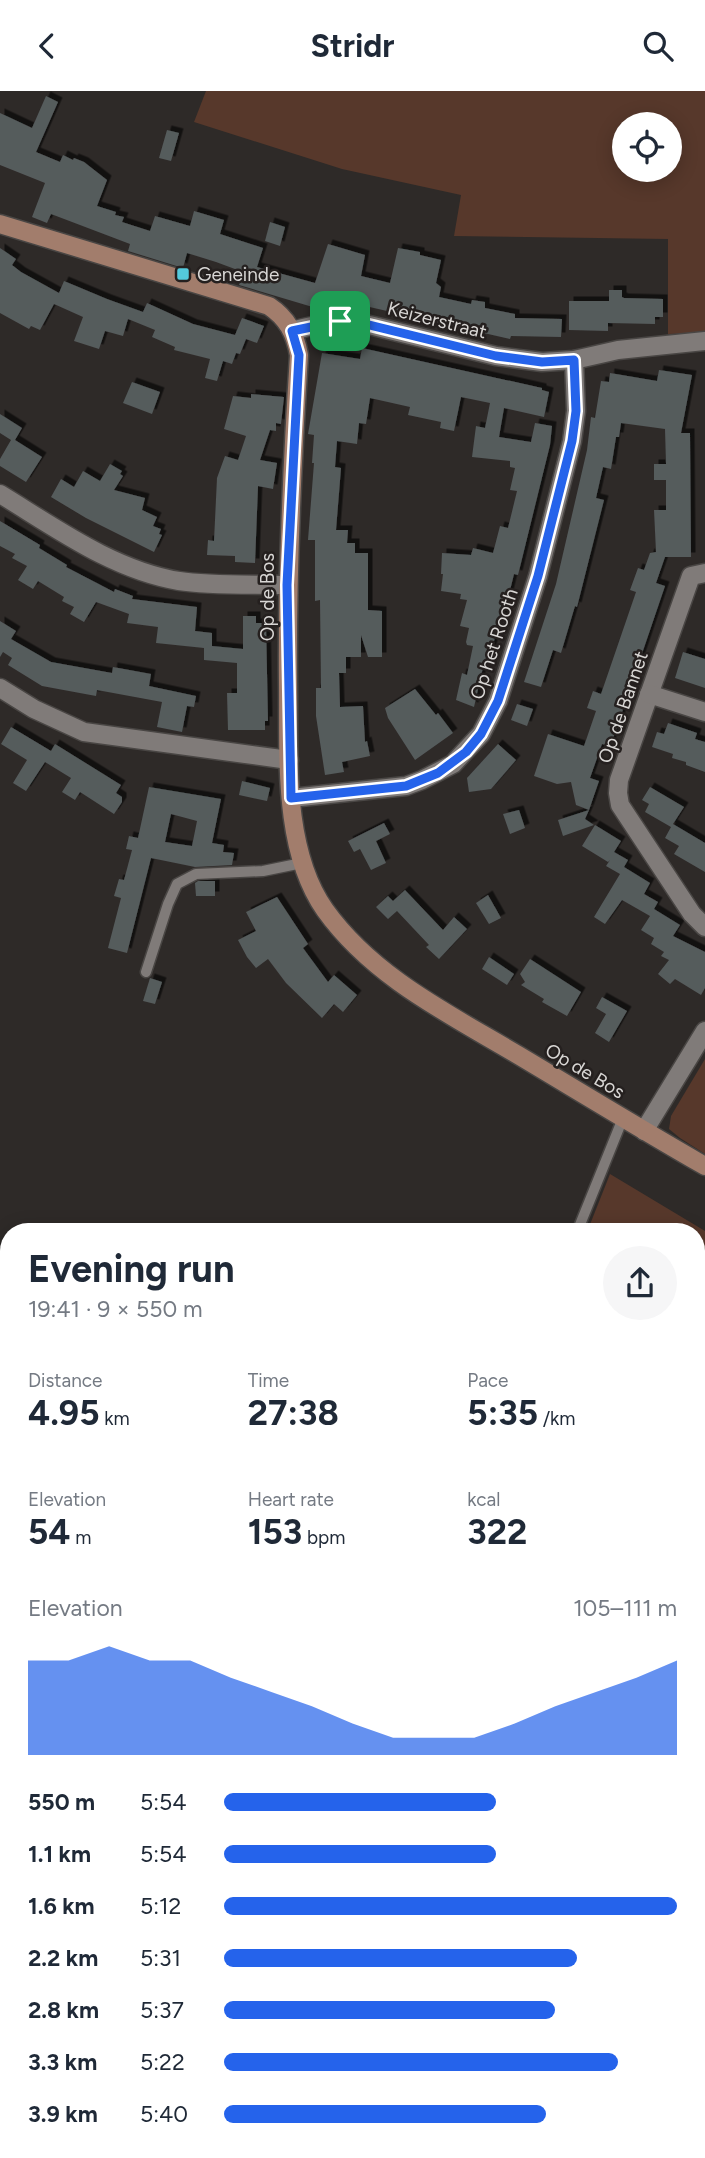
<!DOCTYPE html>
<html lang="en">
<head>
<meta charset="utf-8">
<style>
	:root { --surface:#fff; --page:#f6f6f7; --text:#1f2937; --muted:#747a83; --accent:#2563eb }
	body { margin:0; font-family:Figtree,sans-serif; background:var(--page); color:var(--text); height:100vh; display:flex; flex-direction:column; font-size:26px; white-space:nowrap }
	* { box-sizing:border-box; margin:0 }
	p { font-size:23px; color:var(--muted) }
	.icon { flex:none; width:38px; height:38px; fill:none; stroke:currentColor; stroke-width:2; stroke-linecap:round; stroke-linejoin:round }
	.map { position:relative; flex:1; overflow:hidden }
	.sheet { position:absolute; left:0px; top:1132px; width:705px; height:936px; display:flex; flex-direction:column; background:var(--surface); border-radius:28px 28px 0 0; box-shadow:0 4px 18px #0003 }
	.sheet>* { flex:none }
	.fabs { position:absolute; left:612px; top:21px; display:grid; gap:14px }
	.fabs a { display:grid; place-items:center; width:70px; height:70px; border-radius:50%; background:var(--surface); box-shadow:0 4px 18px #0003; font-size:35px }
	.pin { position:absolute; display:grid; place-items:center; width:60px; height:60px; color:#fff; margin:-30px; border-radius:14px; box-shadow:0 4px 10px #0006 }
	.round { display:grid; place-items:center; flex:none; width:74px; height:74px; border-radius:37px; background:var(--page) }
	.summary { display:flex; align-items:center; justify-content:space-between; height:119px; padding:0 28px }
	h1 { font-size:38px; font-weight:700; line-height:52px }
	.metrics { display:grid; grid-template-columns:repeat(3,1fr); gap:10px; height:119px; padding:7px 28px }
	.metrics div { display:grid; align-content:center }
	.metrics b { font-size:35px; font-weight:700 }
	.metrics small { font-size:19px; font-weight:400 }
	.metrics p { font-size:19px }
	.chart { height:196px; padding:14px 28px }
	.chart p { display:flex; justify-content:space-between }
	.chart svg { width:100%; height:126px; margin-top:7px; fill:var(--accent); opacity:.7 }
	ul { padding:0 28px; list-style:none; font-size:23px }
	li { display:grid; grid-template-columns:112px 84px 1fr; align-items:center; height:52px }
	li i { height:18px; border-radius:9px; background:var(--accent) }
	header { display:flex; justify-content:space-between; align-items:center; height:91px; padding:0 28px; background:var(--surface); font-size:32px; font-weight:700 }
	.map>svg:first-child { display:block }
</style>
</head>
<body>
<header><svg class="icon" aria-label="back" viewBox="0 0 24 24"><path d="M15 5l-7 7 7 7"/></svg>Stridr<svg class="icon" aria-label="search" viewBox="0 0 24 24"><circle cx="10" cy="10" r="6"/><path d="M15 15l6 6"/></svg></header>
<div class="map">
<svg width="705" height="2067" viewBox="0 0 705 2067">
	<defs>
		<filter id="shadow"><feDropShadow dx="4.5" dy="-4.5" stdDeviation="0" flood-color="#0009"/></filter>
	</defs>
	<rect width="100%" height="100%" fill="#2e2a28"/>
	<!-- green -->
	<g fill="#57382b" fill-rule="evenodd">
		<path d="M 206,0 L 705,0 L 705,242 L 668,243 L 668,148 L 454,145 L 461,104 L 342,78 L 194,31 ZM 625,33 L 670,33 L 670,79 L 625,79 Z"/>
		<path d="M 705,968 L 705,1063 L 680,1047 L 669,1038 L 671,1025 Z"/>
		<path d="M 610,1083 L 705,1140 L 705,1507 L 697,1527 L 696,1141 L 587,1141 Z"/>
	</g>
	<!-- building -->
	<g fill="#555b5c" fill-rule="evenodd" filter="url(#shadow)">
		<path d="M 46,5 L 58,11 L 36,61 L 60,71 L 63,64 L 73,69 L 74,67 L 84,71 L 107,89 L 97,115 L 116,121 L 115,124 L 124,126 L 122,131 L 150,140 L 155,125 L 190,135 L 194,120 L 224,129 L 220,143 L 263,157 L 257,176 L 315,192 L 328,153 L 365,164 L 361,185 L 390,192 L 398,157 L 420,161 L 420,164 L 441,169 L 436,192 L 441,196 L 439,206 L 471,213 L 472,209 L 485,211 L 485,217 L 515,223 L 515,227 L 562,228 L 561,246 L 511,245 L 510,248 L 330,207 L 326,220 L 239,194 L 243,181 L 216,171 L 187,162 L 183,177 L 128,160 L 130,153 L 51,123 L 47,132 L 32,126 L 45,92 L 0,74 L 0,22 L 32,37 Z"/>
		<path d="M 167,39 L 179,42 L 171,70 L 159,67 Z"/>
		<path d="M 270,131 L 285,136 L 280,155 L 265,150 Z"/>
		<path d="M 0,157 L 16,168 L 12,174 L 21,181 L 59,202 L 64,190 L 107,208 L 143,221 L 147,212 L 193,233 L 235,244 L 242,227 L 264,235 L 257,252 L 246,248 L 240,263 L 236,262 L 232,273 L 223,270 L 217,290 L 205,287 L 210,268 L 174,259 L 175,256 L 152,246 L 155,239 L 128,228 L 123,245 L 105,240 L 99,258 L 74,250 L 83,226 L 54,213 L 40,239 L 31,235 L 29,238 L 0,222 Z"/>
		<path d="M 609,199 L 622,199 L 622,206 L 624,207 L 663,208 L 663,226 L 655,226 L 655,233 L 608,232 L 608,240 L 569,239 L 569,210 L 609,210 Z"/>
		<path d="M 362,257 L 542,297 L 542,299 L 549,301 L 544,326 L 504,317 L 499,346 L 531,351 L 535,332 L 552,335 L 550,354 L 518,484 L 514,483 L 503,528 L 500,527 L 488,573 L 484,572 L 474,616 L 456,609 L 462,582 L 467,584 L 473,555 L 467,554 L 466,551 L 469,537 L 460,535 L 467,509 L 460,508 L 461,503 L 441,500 L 443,483 L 441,483 L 442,462 L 471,464 L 473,457 L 493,462 L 500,435 L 508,437 L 517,400 L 510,399 L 515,377 L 510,376 L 510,370 L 472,366 L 476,335 L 485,337 L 490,312 L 461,306 L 454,340 L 440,337 L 441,331 L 408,324 L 410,316 L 370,307 L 366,333 L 359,332 L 357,353 L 337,350 L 335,376 L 341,377 L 336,439 L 348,439 L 347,452 L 355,452 L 355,462 L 368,462 L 368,519 L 382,520 L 382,566 L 368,566 L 361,544 L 361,566 L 346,566 L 346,582 L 339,582 L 340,616 L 363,615 L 365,651 L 367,650 L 370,665 L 342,671 L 344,681 L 325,684 L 316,625 L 316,597 L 321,597 L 320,509 L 315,510 L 315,449 L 308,449 L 314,372 L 312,372 L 314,344 L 308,343 L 322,262 L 360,268 Z"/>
		<path d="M 659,279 L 692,284 L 681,342 L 690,342 L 691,466 L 665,466 L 656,492 L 665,495 L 615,642 L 610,655 L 602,653 L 590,687 L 599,690 L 589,719 L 576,714 L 571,691 L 557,693 L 534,685 L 548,643 L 584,655 L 596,620 L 587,617 L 593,600 L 601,603 L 636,501 L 630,499 L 638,477 L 644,479 L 650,462 L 656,461 L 654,419 L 666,419 L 666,389 L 654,389 L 654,373 L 666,373 L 665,338 L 621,332 L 619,346 L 616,346 L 611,378 L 603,376 L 596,407 L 604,409 L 577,516 L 575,515 L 561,562 L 553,559 L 541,596 L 524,591 L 556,493 L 587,359 L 591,326 L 595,327 L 601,290 L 609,291 L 610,282 L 657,290 Z"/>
		<path d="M 132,291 L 160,301 L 152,323 L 123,312 Z"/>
		<path d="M 251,303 L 284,306 L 281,333 L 276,332 L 276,340 L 270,339 L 260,369 L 277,372 L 273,398 L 258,395 L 255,472 L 235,471 L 235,465 L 207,464 L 208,449 L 214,450 L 217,387 L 225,365 L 238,369 L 246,345 L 224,338 L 233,305 L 251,307 Z"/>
		<path d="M 0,323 L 22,337 L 15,349 L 42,366 L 26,391 L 0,375 L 0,368 L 11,349 L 0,342 Z"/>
		<path d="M 110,373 L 122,380 L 120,383 L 123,385 L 114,399 L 145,407 L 142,419 L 157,426 L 153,435 L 161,438 L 159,443 L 162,444 L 154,461 L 86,427 L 51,406 L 61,388 L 74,396 L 83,380 L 100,390 Z"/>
		<path d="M 0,430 L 40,454 L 39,457 L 67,474 L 66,476 L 114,501 L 115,498 L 133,505 L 132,508 L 197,516 L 195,540 L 212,542 L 212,555 L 243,558 L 243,525 L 256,525 L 256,532 L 266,532 L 268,630 L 265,630 L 265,639 L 228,639 L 227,602 L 237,602 L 237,572 L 204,569 L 204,557 L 156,552 L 158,536 L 127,532 L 129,523 L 96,511 L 84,531 L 70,523 L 74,516 L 62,510 L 64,506 L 38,490 L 33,498 L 18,489 L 27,475 L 12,467 L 15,463 L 0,455 Z"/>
		<path d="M 0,530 L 16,540 L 11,548 L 51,571 L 112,582 L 113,576 L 151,583 L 149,595 L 196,605 L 194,616 L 187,615 L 182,641 L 157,636 L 162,611 L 97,599 L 96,605 L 42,595 L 8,574 L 12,567 L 3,561 L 0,566 Z"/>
		<path d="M 683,561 L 705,568 L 705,597 L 675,587 Z"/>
		<path d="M 415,598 L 436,624 L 438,622 L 453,642 L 415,669 L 388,627 L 385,617 Z"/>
		<path d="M 517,613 L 533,618 L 527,635 L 511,629 Z"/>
		<path d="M 668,632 L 697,642 L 695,648 L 705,651 L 705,681 L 686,674 L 686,671 L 672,667 L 673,663 L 652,656 L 657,641 L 664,643 Z"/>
		<path d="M 11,636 L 51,660 L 55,653 L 121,694 L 116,702 L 122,706 L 122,711 L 114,723 L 80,701 L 75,709 L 62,701 L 71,687 L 45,671 L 26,700 L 13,692 L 27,669 L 1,653 Z"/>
		<path d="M 498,653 L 516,669 L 491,698 L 469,701 L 467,687 Z"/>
		<path d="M 242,690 L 270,697 L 267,710 L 239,704 Z"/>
		<path d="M 149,696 L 221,708 L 212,752 L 224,754 L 223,761 L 234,762 L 232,774 L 195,776 L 151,767 L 127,862 L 108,857 L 121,807 L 114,805 L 119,788 L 124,789 L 132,759 L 126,758 L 129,745 L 138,747 ZM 171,723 L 197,730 L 192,755 L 165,751 Z"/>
		<path d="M 650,696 L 684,716 L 673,733 L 705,752 L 705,781 L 674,763 L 679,755 L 665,747 L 671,736 L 645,721 L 649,713 L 642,709 Z"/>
		<path d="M 519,719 L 525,737 L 510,743 L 503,723 Z"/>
		<path d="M 589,719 L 585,728 L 594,734 L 563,745 L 558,729 Z"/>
		<path d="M 384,732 L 390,743 L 376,750 L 386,772 L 371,779 L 360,758 L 354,761 L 348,750 Z"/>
		<path d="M 595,734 L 621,750 L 614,761 L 628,769 L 624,776 L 650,792 L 644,803 L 658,811 L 654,818 L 680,834 L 673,845 L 705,861 L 705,897 L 701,904 L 675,888 L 670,893 L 658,883 L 669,869 L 661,865 L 664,861 L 651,853 L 654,847 L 641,839 L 650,825 L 622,809 L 605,833 L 594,826 L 620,783 L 606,775 L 610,769 L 608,771 L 582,755 Z"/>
		<path d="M 198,790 L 215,790 L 215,805 L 196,805 L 195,792 Z"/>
		<path d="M 405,799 L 443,839 L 454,826 L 467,838 L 439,868 L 426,856 L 429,854 L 397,820 L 388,828 L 376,816 L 388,805 L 393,810 Z"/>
		<path d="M 488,804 L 501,827 L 489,833 L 476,812 Z"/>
		<path d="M 277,806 L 308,853 L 303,857 L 328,891 L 334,884 L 357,904 L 343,921 L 334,913 L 322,927 L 286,892 L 268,868 L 256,877 L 247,866 L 238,849 L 256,840 L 246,821 Z"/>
		<path d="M 489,866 L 514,883 L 507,894 L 482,878 Z"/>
		<path d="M 530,868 L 581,901 L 567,925 L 542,911 L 544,908 L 521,894 L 525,891 L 520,883 Z"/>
		<path d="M 150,887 L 162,891 L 155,913 L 143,910 Z"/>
		<path d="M 602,906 L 627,920 L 609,951 L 595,942 L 606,923 L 596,917 Z"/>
	</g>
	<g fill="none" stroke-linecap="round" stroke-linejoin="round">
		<defs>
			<g id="lane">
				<path d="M 146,881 L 168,813 L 177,793 L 196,783 L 263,780 L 302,772"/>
				<path d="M 577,1141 L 623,1027"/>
			</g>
			<g id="street">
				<path d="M 292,240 C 314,234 334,229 357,231 L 496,265 L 542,271 L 574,269 L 618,259 L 705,250"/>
				<path d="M 0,403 C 56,437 113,479 179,490 C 210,495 254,493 287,494"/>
				<path d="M 705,482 L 691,485 L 619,689 L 618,702 L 620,714 L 692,823 L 705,836"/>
				<path d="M 0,597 L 34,618 L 84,641 L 289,669"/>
				<path d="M 649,603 L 705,621"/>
				<path d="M 291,707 L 406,695 L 422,689 L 453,673 L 481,643 L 498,610 L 538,485 L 572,350 L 576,320 L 574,269"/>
				<path d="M 644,1040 L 705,940"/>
			</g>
			<path id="secondary" d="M 0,133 L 269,215 C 287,227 295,242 299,264 C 292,373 287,482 288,592 C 289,663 282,758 325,819 C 373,886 449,923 518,964 C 580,1001 642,1039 705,1075"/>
		</defs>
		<!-- lane casing -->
		<use href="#lane" stroke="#494644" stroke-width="13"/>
		<!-- street casing -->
		<use href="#street" stroke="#494644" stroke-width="21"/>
		<!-- secondary casing -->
		<use href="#secondary" stroke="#494644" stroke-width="21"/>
		<!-- lane -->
		<use href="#lane" stroke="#807b79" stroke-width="10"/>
		<!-- street -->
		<use href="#street" stroke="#807b79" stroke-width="18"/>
		<!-- secondary -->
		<use href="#secondary" stroke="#a27d6c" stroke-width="18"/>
	</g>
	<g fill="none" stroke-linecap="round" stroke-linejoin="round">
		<defs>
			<path id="route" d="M 340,230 L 357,231 L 496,265 L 542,271 L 574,269 L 576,320 L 572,350 L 538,485 L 498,610 L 481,643 L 466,661 L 438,682 L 406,695 L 291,707 L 287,494 L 299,264 L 292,240 Z"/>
		</defs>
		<!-- route casing -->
		<use href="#route" stroke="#fff" stroke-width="14"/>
		<!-- route -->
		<use href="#route" stroke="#2563eb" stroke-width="9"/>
	</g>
	<!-- markers -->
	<rect fill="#54cadd" stroke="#25201f" stroke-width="2.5" x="176" y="176" width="14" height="14" rx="3.5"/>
	<g text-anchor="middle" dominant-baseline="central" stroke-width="5" stroke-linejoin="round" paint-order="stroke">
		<!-- poi labels -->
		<g font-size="19" fill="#d8d6d4" stroke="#25201f" text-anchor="start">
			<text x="197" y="183">Geneinde</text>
		</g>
		<!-- street labels -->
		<g font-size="19" fill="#d8d6d4" stroke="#25201f">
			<text transform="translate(437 229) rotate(14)">Keizerstraat</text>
			<text transform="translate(267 506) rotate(-90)">Op de Bos</text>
			<text transform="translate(494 553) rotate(-72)">Op het Rooth</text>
			<text transform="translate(623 616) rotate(-71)">Op de Bannet</text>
			<text transform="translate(585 980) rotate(31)">Op de Bos</text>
		</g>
	</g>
</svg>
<div class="fabs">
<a><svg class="icon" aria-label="locate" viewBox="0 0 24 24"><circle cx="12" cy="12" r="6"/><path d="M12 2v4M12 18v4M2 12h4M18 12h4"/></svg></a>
</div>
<div class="pin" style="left:340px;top:230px;background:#1e9e55"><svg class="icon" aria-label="arrive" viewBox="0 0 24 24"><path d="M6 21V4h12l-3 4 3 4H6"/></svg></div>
<section class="sheet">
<div class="summary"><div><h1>Evening run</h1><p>19:41 · 9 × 550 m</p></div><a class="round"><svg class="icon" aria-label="share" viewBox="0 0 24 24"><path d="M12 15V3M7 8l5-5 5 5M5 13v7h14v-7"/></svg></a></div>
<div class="metrics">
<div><p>Distance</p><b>4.95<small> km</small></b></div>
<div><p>Time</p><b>27:38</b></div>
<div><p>Pace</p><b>5:35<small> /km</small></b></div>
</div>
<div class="metrics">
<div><p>Elevation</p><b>54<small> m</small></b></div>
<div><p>Heart rate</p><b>153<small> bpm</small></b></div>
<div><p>kcal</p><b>322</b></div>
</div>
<div class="chart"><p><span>Elevation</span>105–111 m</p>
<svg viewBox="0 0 160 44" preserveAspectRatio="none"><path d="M0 44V11L10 11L20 6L30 11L40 11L50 17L60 22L70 27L80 33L90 38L100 38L110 38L120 33L130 27L140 22L150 17L160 11V44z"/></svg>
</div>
<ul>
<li><b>550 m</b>5:54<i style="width:60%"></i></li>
<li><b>1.1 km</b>5:54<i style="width:60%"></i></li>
<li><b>1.6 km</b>5:12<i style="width:100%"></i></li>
<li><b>2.2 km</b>5:31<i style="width:78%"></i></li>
<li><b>2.8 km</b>5:37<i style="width:73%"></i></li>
<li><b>3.3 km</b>5:22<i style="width:87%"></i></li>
<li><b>3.9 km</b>5:40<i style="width:71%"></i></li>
</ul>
</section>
</div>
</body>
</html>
